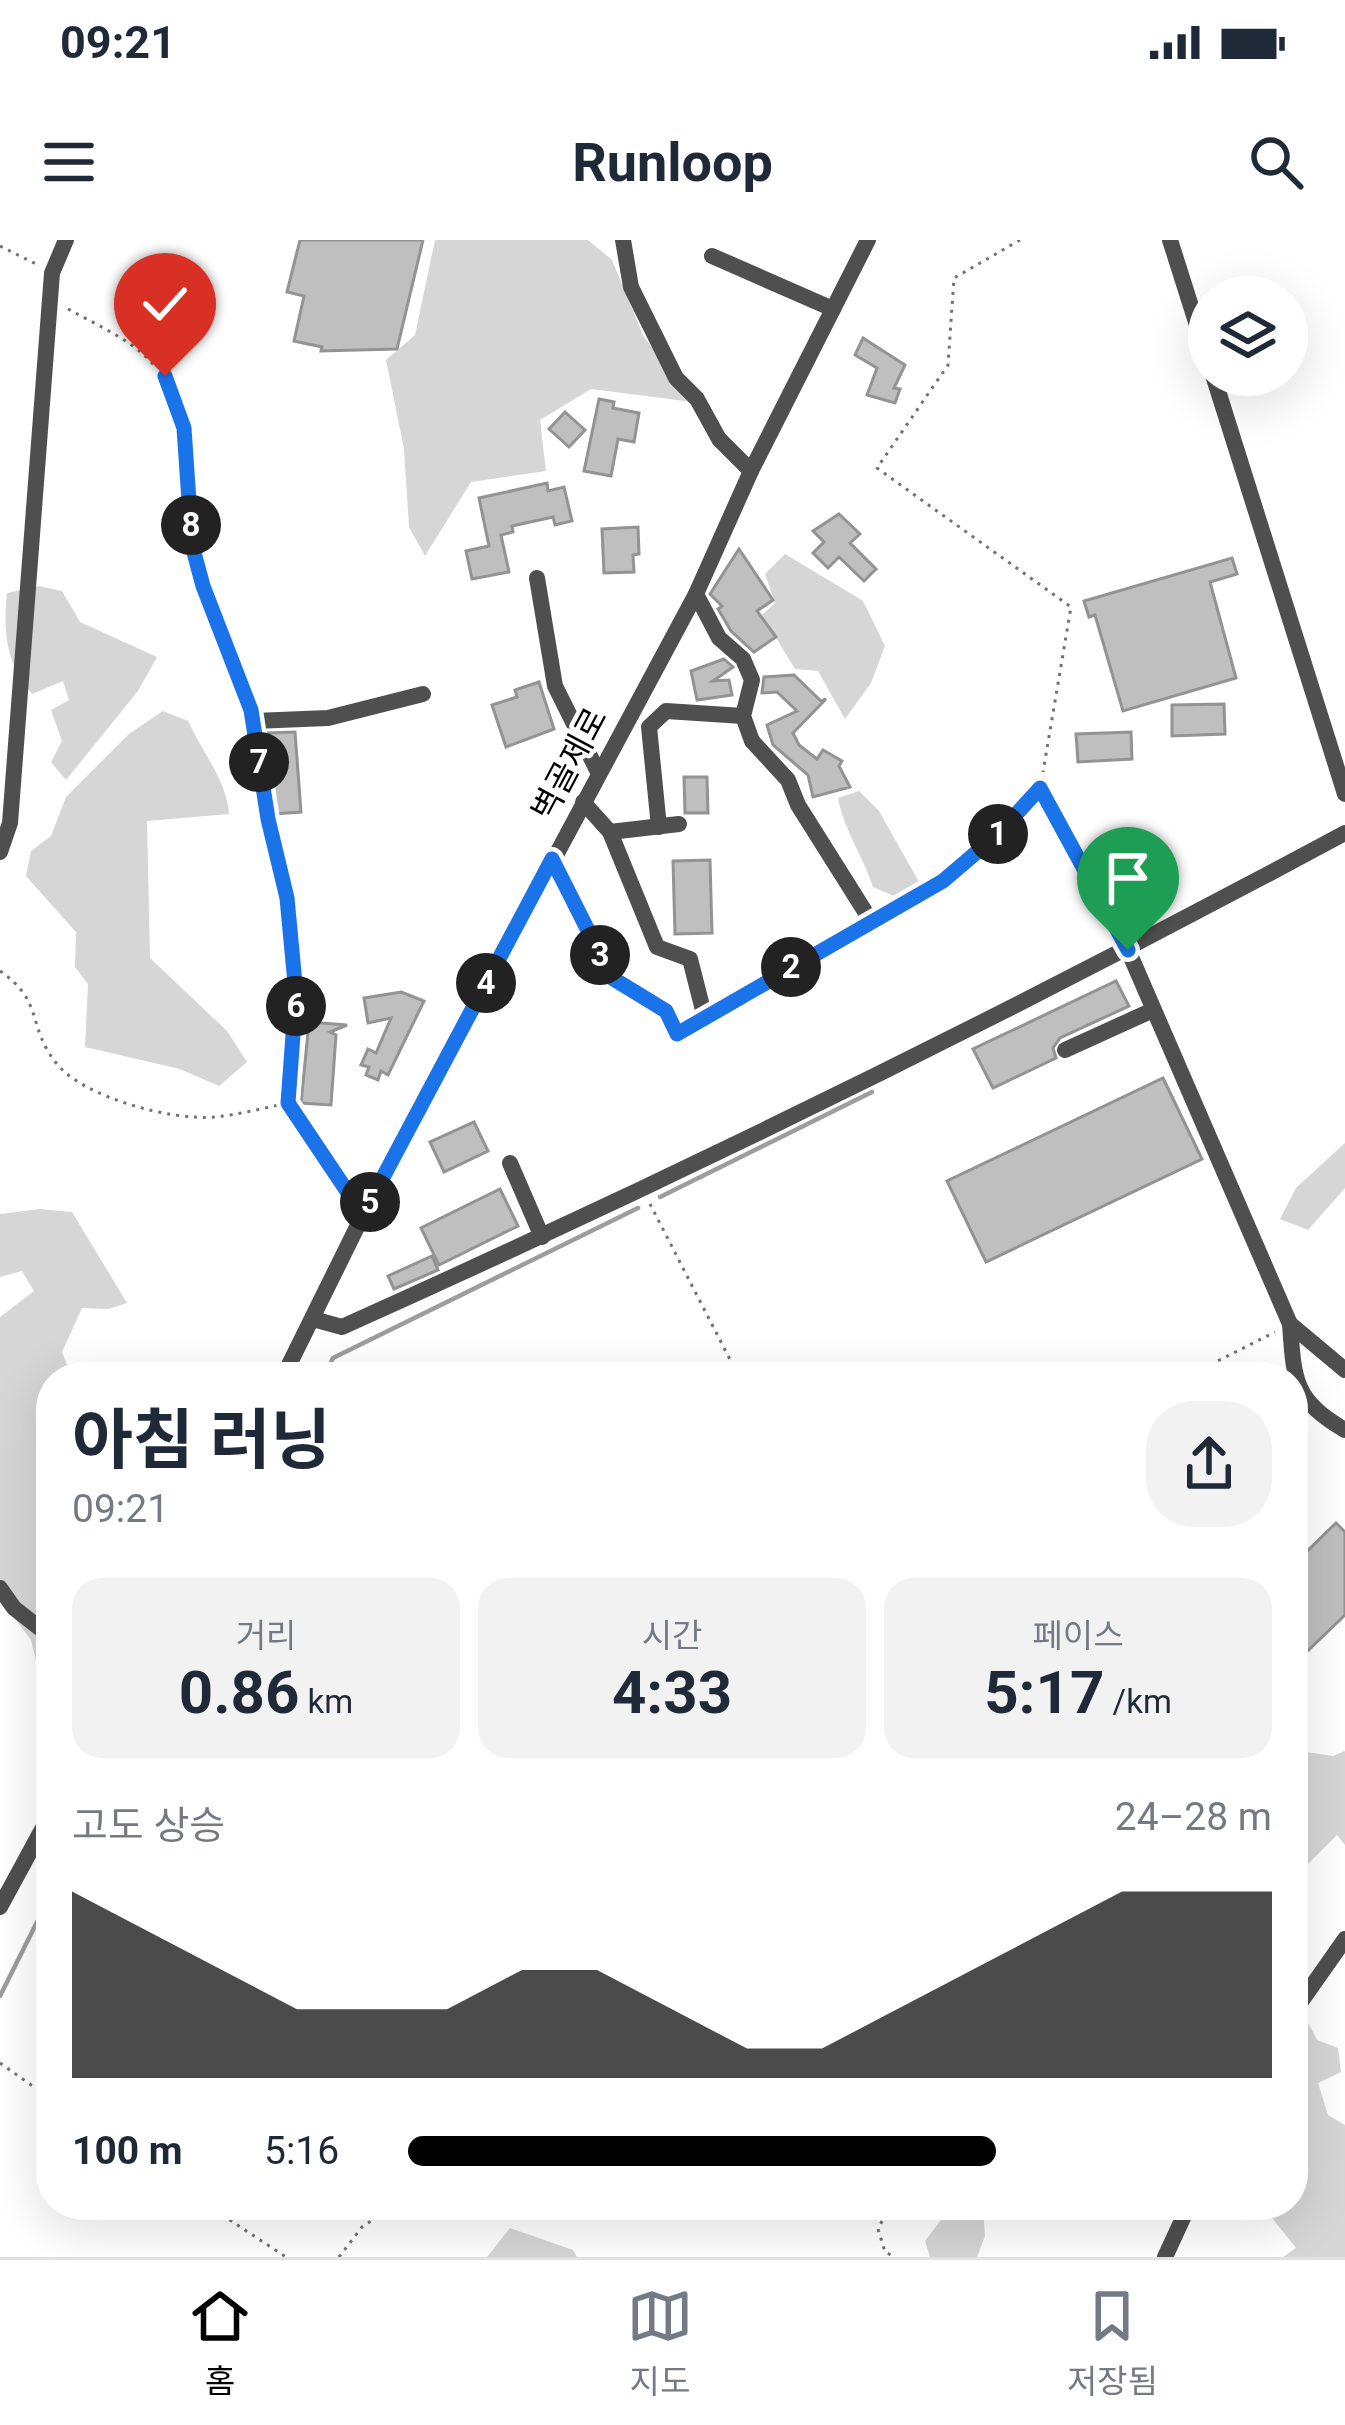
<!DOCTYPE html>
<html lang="ko">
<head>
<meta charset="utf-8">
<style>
	:root { --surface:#fff; --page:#f2f2f3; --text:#1f2937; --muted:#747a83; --line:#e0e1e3; --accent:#000 }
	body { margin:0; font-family:Roboto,"Noto Sans KR",sans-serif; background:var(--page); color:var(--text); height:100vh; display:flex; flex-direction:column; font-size:45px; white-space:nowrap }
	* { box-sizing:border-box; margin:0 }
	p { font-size:39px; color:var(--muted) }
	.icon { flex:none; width:66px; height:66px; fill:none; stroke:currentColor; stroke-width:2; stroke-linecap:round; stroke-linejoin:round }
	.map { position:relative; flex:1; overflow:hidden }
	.panel { position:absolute; left:36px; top:1122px; width:1272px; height:858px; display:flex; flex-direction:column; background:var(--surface); border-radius:48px; box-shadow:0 12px 48px #0002 }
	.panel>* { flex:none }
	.buttons { position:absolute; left:1188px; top:36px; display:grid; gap:24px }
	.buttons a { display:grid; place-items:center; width:120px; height:120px; border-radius:50%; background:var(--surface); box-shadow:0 12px 48px #0002; font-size:60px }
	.pin { position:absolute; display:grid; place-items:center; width:102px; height:102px; color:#fff; margin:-123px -51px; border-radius:50% 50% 50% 0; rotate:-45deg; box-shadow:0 0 12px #0007 }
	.pin .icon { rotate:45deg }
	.km { position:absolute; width:60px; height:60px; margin:-30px; border-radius:50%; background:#222; color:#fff; font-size:33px; line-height:60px; text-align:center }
	.round { display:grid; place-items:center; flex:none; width:126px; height:126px; border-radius:48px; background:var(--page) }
	.summary { display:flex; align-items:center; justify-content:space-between; height:204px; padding:0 36px }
	h1 { font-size:66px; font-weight:700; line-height:90px }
	.stats { display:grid; grid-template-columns:repeat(3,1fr); gap:18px; height:204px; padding:12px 36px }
	.stats div { display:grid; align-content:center; border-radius:30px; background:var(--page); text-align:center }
	.stats b { font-size:60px; font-weight:700 }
	.stats small { font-size:33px; font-weight:400 }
	.stats p { font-size:33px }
	.chart { height:336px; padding:24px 36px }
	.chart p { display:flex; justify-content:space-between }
	.chart svg { width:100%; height:216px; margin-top:12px; fill:var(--accent); opacity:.7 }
	ul { padding:0 36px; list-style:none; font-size:39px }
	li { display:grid; grid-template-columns:192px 144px 1fr; align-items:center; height:90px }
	li i { height:30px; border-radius:15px; background:var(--accent) }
	.status { display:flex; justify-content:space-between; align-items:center; height:84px; padding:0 60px; background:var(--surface); direction:ltr }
	.status svg { height:33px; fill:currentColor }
	header { display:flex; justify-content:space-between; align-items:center; height:156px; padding:0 36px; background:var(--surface); font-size:54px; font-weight:700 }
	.menu { display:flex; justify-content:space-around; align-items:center; height:168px; border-top:3px solid var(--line); background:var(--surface); font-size:33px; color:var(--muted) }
	.menu a { display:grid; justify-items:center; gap:6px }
	.menu .on { color:var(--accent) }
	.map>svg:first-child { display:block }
</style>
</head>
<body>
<div class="status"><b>09:21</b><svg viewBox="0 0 49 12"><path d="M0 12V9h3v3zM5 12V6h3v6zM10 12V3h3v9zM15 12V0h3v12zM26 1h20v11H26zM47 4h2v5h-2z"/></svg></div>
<header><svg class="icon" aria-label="menu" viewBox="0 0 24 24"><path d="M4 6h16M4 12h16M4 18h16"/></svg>Runloop<svg class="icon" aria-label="search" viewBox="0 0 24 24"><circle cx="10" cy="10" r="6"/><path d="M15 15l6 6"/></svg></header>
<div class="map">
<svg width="1345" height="2017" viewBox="0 0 1345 2017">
	<rect width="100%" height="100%" fill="#fff"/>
	<!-- green -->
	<g fill="#d6d6d6">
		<path d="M 435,0 L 588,0 L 612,20 L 644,97 L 693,162 L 591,149 L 540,180 L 546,231 L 471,242 L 425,316 L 409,287 L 404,209 L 386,120 L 415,95 Z"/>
		<path d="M 785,314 L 863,361 L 885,406 L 871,443 L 845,479 L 818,431 L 795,429 L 762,375 L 775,363 L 765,334 Z"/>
		<path d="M 39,346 L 62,351 L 80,382 L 157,417 L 138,451 L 66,540 L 51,522 L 62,501 L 51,470 L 69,460 L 63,441 L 32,454 C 6,422 3,394 7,353 Z"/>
		<path d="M 163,471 L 188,481 C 202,512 227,541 229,574 L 147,581 L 150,718 L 227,791 L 247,822 L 219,846 L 180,829 L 85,807 L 88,744 L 75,727 L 76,692 L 26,636 L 31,611 L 51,596 L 66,557 L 129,494 Z"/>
		<path d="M 859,551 L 879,571 L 919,642 L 894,656 L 873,647 C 863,616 844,590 838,558 Z"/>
		<path d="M 1345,903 L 1345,948 L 1308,990 L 1280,979 L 1296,948 Z"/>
		<path d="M 40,969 L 72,972 L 127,1063 L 108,1069 L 82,1068 L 62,1112 L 72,1137 L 51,1137 L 51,1440 L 38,1429 L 31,1400 L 0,1359 L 0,1077 L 34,1051 L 22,1031 L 0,1037 L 0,974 Z"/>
		<path d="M 1293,1510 L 1333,1516 L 1345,1511 L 1345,1605 L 1337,1595 L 1299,1633 L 1293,1667 Z"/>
		<path d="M 1305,1777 L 1317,1800 L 1338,1808 L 1341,1832 L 1318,1843 L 1328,1875 L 1345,1885 L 1345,2017 L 1283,2017 L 1296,2008 L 1272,1978 L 1270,1965 L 1293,1965 L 1293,1798 Z"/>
		<path d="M 957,1965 L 983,1967 L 985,1996 L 977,2017 L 930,2017 L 925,2001 L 941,1980 L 957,1978 Z"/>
		<path d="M 510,1988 L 573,2010 L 577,2017 L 487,2017 Z"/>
	</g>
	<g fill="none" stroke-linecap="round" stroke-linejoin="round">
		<!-- stream -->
		<g stroke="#9d9d9d" stroke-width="4.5">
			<path d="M 660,957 L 872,852"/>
			<path d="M 324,1137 L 333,1118 L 638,968"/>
			<path d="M 0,1756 L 51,1654"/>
		</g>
	</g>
	<!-- building -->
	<g fill="#bfbfbf" stroke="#939393" stroke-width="3">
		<path d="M 300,0 L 423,0 L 397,109 L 321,111 L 322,107 L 294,101 L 304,56 L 287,52 Z"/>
		<path d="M 863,98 L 905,125 L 894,148 L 900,149 L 895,163 L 867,155 L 877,128 L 855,115 Z"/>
		<path d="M 599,159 L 614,162 L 613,168 L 639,173 L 634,202 L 618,199 L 611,236 L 584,231 Z"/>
		<path d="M 565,172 L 585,190 L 569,207 L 549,189 Z"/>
		<path d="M 547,243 L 548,251 L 564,247 L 572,281 L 555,285 L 553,277 L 512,286 L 513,292 L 501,295 L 509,332 L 472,339 L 466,311 L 489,306 L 479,258 Z"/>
		<path d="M 839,274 L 860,294 L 850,303 L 876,329 L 864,341 L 839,317 L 828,328 L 813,313 L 824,302 L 813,291 Z"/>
		<path d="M 638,287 L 639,314 L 633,315 L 634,332 L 604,333 L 602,289 Z"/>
		<path d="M 739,309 L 773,360 L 757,371 L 776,397 L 754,412 L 731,391 L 718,369 L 722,366 L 710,354 Z"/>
		<path d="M 1232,318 L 1237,334 L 1210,342 L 1236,438 L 1123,471 L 1095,375 L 1089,377 L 1084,361 Z"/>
		<path d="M 724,419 L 733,427 L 713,441 L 729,440 L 732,455 L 697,460 L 691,431 Z"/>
		<path d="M 794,435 L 821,461 L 826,459 L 793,493 L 799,505 L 817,519 L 823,510 L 842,521 L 839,526 L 850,547 L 813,557 L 808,535 L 773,505 L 767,485 L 797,471 L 777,452 L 762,453 L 764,437 Z"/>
		<path d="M 539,442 L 554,489 L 506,507 L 492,465 L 517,457 L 515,450 Z"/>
		<path d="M 1224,464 L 1225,494 L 1172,496 L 1172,465 Z"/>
		<path d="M 295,492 L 301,572 L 274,574 L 267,493 Z"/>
		<path d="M 1131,492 L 1132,519 L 1078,522 L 1076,494 Z"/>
		<path d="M 684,537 L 707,537 L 708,573 L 685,573 Z"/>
		<path d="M 710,620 L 712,693 L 675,694 L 673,621 Z"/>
		<path d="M 1116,741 L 1129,766 L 1060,798 L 1053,808 L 1056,818 L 993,848 L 973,809 Z"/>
		<path d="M 401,752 L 424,761 L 388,835 L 381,831 L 378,840 L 366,835 L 369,827 L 361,825 L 368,809 L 376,813 L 391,778 L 368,783 L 364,758 Z"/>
		<path d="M 309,782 L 347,785 L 330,792 L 336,795 L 331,865 L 301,863 Z"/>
		<path d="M 1163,838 L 1202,919 L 986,1022 L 947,941 Z"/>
		<path d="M 474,882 L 488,911 L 444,932 L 430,902 Z"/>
		<path d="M 500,949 L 518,986 L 439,1025 L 421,988 Z"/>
		<path d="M 432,1016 L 438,1030 L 394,1049 L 388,1036 Z"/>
		<path d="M 1336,1283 L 1345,1292 L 1345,1375 L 1293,1425 L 1293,1391 L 1306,1379 L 1293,1365 L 1293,1325 Z"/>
	</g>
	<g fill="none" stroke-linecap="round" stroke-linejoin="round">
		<!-- path -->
		<g stroke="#717171" stroke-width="3" stroke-dasharray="3 6" stroke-linecap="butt">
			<path d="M 1020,0 L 954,38 L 948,125 L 877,228 L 1071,367 L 1043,532"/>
			<path d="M 0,6 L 36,24"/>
			<path d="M 68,69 C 90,81 113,92 133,106 C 198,153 182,234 192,304 C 200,358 229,411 248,463"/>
			<path d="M 563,642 L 612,738 L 666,771 L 677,794 L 691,786"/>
			<path d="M 886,672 L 943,641 L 1028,561"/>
			<path d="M 0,731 C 45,762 26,786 57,824 C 83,857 172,881 214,877 C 238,875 264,868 288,863 L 296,754 L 287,658 L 254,495"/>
			<path d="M 720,769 L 857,689"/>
			<path d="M 289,865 L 354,961"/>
			<path d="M 650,964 L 739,1137"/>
			<path d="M 1186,1137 L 1275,1092"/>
			<path d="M 1293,1187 L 1302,1179"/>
			<path d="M 0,1823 L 51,1859"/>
			<path d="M 207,1965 L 286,2017"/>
			<path d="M 890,1965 L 878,1989 L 885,2012 L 895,2017"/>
			<path d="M 339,2017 L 362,1987 L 395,1965"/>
		</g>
		<!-- minor -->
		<g stroke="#4f4f4f" stroke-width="16">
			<path d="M 623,0 L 631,47 L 676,138 L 697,159 L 719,199 L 751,231"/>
			<path d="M 1170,0 L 1209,123"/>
			<path d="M 712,16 L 833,69"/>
			<path d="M 1213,135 L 1345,554"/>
			<path d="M 537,338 L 555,446 L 598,532"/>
			<path d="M 696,354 L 719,398 L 743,419 L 752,440 L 743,476 L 752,501 L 788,540 L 798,565 L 871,681"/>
			<path d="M 252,481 L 328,478 L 423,454"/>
			<path d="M 1040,548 L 1128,710 L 1290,1084 C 1294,1141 1294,1160 1345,1190"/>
			<path d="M 583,562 L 610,592 L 679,584"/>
			<path d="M 659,587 L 649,487 L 666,471 L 743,476"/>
			<path d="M 610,592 L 657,707 L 690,719 L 705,778"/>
			<path d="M 0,612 L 10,583 L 52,33 L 66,0"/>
			<path d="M 1065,810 L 1153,770"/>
			<path d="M 510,923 L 542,997"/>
			<path d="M 313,1079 L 342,1087 C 683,934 1016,770 1345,593"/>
			<path d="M 1290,1084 L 1345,1130"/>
			<path d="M 283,1137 L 363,975 L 696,354 L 751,231 L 868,0"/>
			<path d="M 0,1348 L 14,1368 L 51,1397"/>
			<path d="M 0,1667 L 51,1573"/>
			<path d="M 1293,1773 L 1345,1699"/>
			<path d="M 1165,2017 L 1189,1965"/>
		</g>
	</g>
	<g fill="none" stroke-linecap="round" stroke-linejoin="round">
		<defs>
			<path id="route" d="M 165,136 L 184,188 L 192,305 L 203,346 L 251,470 L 268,579 L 287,658 L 296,754 L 288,863 L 363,975 L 552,619 L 612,738 L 666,771 L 677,794 L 943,641 L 998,594 L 1040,548 L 1128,710"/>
		</defs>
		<!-- route casing -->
		<use href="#route" stroke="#fff" stroke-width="24"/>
		<!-- route -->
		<use href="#route" stroke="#1a73e8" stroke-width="15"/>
	</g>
	<g text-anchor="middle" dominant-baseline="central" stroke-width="9" stroke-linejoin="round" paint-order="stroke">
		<!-- street labels -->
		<g font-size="33" fill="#000" stroke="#fff">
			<text transform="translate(569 524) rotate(-62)">벽골제로</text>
		</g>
	</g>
</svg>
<div class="buttons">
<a><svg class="icon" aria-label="layers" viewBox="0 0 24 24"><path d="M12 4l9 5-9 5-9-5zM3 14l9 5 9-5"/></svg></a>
</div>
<div class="pin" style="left:1128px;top:710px;background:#1e9e55"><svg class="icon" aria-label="arrive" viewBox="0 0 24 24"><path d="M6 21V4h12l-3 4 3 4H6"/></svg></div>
<div class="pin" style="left:165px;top:136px;background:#d93025"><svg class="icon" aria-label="check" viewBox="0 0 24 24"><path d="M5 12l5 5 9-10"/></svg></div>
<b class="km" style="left:998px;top:594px">1</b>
<b class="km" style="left:791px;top:727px">2</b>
<b class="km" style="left:600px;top:715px">3</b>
<b class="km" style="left:486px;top:743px">4</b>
<b class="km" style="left:370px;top:962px">5</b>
<b class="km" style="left:296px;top:766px">6</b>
<b class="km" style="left:259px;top:522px">7</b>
<b class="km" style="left:191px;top:285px">8</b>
<section class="panel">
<div class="summary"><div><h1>아침 러닝</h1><p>09:21</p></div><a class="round"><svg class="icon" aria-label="share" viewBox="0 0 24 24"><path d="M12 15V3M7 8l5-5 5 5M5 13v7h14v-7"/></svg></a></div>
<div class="stats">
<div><p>거리</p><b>0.86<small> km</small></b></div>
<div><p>시간</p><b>4:33</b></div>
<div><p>페이스</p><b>5:17<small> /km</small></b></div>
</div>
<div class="chart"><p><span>고도 상승</span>24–28 m</p>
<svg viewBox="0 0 160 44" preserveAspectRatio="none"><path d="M0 44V6L10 14L20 22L30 30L40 30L50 30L60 22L70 22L80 30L90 38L100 38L110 30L120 22L130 14L140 6L150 6L160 6V44z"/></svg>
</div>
<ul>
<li><b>100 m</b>5:16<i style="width:68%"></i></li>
</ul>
</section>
</div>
<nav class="menu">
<a class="on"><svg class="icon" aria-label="home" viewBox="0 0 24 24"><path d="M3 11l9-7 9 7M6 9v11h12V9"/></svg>홈</a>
<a><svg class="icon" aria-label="map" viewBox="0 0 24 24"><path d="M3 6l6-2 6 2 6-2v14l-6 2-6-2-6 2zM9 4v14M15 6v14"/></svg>지도</a>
<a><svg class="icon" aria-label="saved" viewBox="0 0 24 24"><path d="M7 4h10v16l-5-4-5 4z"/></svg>저장됨</a>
</nav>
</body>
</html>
